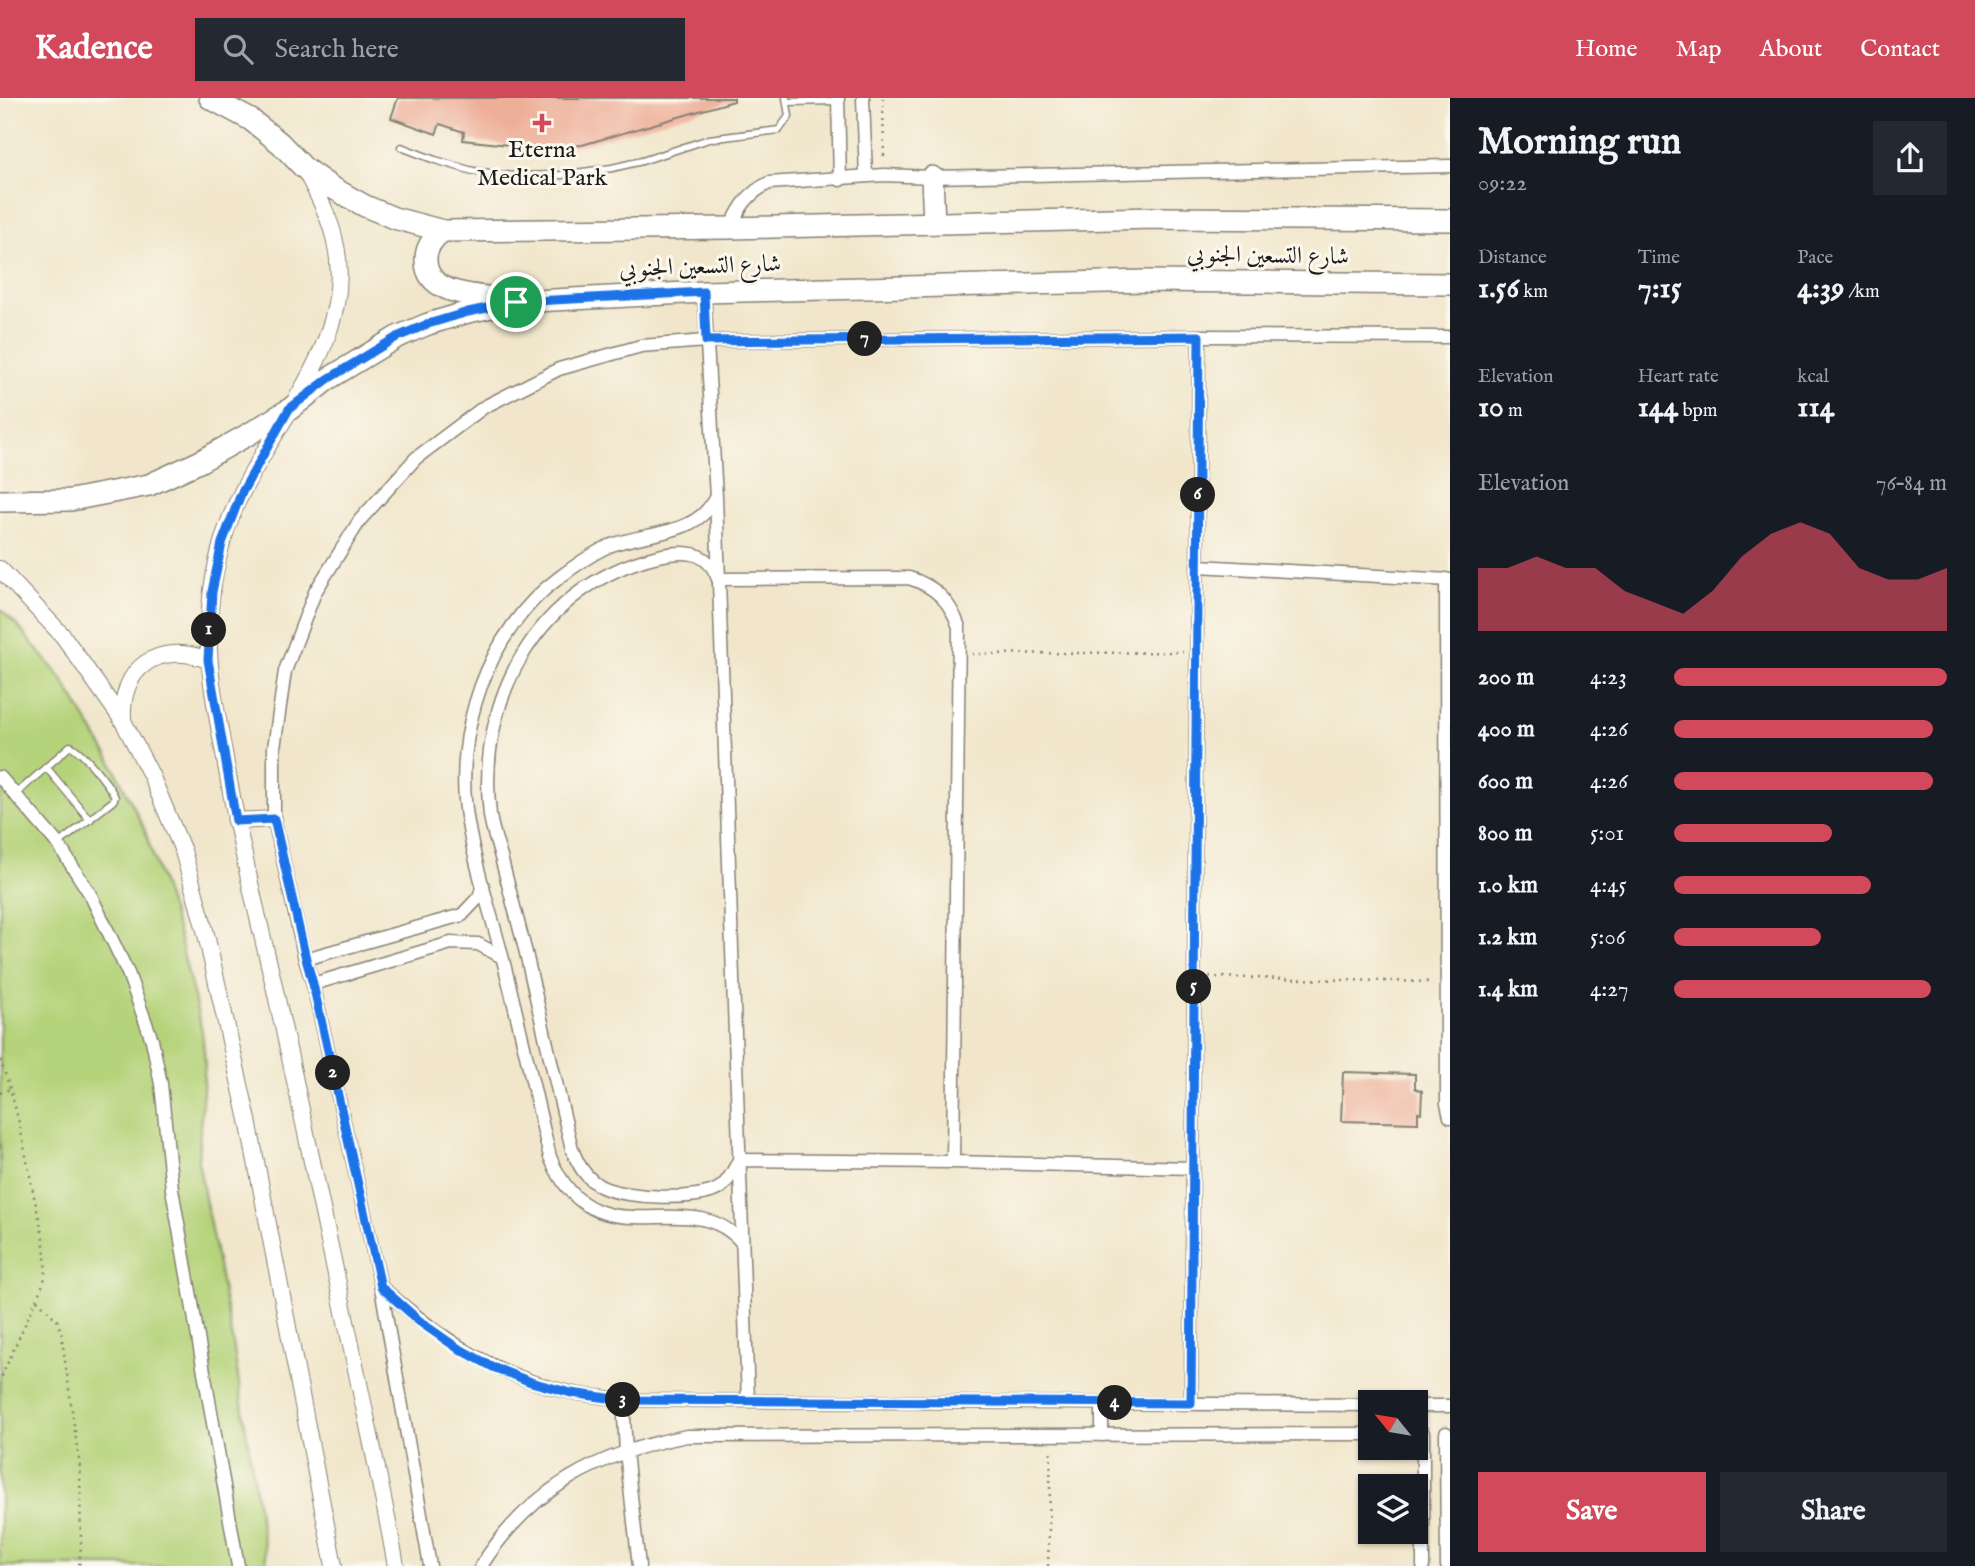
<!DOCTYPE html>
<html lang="en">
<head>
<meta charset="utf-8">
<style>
	:root { --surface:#171b24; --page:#242831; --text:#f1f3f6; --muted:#9ea1a6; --accent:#d1495b }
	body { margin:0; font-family:"IM FELL English",Amiri,serif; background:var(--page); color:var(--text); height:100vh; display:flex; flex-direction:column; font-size:26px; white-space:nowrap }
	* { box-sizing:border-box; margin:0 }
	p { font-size:23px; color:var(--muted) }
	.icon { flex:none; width:38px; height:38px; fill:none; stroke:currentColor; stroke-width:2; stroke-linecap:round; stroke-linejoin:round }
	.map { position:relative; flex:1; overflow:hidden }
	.side { display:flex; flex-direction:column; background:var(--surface); width:525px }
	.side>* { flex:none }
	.needle { width:46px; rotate:300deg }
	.controls { position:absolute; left:1358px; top:1292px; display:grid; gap:14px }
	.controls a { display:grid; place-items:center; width:70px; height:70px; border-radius:0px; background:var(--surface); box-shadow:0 2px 5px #0004; font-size:35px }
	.pin { position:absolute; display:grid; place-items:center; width:60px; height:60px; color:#fff; margin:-30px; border:4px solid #fff; border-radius:50%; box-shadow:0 2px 7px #0007 }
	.km { position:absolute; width:35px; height:35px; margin:-18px; border-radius:50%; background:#222; color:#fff; font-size:19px; line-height:35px; text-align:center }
	.round { display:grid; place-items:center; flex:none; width:74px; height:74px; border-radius:0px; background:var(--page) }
	.overview { display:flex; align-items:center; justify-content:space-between; height:119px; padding:0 28px }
	h1 { font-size:38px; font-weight:700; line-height:52px }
	.metrics { display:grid; grid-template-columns:repeat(3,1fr); gap:10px; height:119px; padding:7px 28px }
	.metrics div { display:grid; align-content:center }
	.metrics b { font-size:30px; font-weight:700 }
	.metrics small { font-size:19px; font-weight:400 }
	.metrics p { font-size:19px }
	.chart { height:196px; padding:14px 28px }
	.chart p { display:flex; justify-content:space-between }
	.chart svg { width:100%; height:126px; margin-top:7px; fill:var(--accent); opacity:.7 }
	.cta { display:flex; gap:14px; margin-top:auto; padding:14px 28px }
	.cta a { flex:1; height:80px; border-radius:0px; background:var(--accent); color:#fff; font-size:28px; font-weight:700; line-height:80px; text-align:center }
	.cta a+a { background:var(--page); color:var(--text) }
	ul { padding:0 28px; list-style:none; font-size:23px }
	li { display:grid; grid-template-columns:112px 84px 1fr; align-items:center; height:52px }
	li i { height:18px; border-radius:9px; background:var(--accent) }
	header { display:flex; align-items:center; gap:42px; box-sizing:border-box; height:98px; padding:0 35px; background:var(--accent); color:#fff }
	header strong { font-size:33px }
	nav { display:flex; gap:38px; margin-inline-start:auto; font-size:24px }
	.search { width:490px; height:63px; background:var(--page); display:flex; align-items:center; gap:18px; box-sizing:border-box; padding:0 24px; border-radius:0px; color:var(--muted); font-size:26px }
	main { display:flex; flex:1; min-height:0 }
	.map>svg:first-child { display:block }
</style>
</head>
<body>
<header>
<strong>Kadence</strong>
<div class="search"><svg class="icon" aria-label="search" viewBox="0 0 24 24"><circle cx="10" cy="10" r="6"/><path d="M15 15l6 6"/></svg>Search here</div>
<nav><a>Home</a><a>Map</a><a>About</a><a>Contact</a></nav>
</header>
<main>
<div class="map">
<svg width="1450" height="1468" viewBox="0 0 1450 1468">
	<rect width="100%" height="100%" fill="#fbf7ec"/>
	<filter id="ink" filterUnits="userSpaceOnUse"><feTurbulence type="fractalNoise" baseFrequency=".0143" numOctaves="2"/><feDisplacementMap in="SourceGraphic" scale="14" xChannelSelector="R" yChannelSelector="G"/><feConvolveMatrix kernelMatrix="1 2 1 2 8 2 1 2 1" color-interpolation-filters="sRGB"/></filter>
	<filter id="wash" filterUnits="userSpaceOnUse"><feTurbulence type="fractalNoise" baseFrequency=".00686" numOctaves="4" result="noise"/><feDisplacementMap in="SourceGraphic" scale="28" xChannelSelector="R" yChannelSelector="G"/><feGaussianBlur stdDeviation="1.57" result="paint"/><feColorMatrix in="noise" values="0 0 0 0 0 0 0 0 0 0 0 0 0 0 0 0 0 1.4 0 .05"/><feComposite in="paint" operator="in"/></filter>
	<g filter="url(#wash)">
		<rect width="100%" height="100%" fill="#f1e6cb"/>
		<!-- grass -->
		<path fill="#b5d37a" stroke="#68784b" stroke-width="2" d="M 0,511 L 17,527 L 62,581 L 111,663 L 144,730 L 178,834 L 202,933 L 205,964 L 198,1063 L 233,1246 L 267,1468 L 0,1468 Z"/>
		<g id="blocks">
			<!-- building -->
			<g fill="#eeaf99">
				<path d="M 398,0 L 734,0 L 734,3 L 582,47 L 535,50 L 463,42 L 464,34 L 440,26 L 436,36 L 391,20 Z"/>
				<path d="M 1343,974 L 1415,976 L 1415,990 L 1422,993 L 1421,1015 L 1418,1014 L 1418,1025 L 1341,1023 Z"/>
			</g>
		</g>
	</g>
	<g filter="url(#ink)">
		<use href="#blocks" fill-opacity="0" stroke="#868174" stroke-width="2"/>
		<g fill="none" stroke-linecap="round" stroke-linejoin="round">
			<defs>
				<g id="service">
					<path d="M 787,4 L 838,3"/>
					<path d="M 401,49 L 435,62 L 473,73 L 514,78 L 561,77 L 612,70 L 642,63 L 709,41 L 779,32 L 789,18 L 786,0"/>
					<path d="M 46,669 L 90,722"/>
					<path d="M 16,696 L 70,648 C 82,652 109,687 115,699 L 113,703 L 58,746"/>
				</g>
				<g id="minor">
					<path d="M 838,0 L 840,82"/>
					<path d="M 863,0 L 866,78"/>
					<path d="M 730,130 C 740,109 748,95 769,85 L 884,77 L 932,79 L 1450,68"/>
					<path d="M 704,194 L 716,399 L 748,1303"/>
					<path d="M 715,400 C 698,438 644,434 609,448 C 591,456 576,467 560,479 C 487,532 452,637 468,725 C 475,770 491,814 502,858 C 519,924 534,992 550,1059 C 595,1169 689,1081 742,1145"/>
					<path d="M 1198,468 L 1450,482"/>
					<path d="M 1446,481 L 1447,1006 L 1450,1019"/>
					<path d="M 0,679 L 58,746 L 90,796 L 128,875 L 152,942 L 161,986 L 172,1091 L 238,1468"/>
					<path d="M 305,861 L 462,817 L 479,799 L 483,787"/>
					<path d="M 313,886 L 451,845 L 478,846 L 502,859"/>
					<path d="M 953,1064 L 959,529 C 950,503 935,488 909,480 L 718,481 C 708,452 684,452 658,458 C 539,487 476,599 490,717 C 492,732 498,748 502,763 C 510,794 518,824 526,855 C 541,921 556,986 572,1051 C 578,1067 586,1081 602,1089 C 624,1100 701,1104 721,1089 C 730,1082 734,1071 739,1062 L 953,1064 L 1193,1070"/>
					<path d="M 381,1189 C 439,1239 492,1277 569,1294 C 586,1298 605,1299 623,1302 L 1370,1307"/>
					<path d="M 623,1302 L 626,1354 L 639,1468"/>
					<path d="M 1102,1305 L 1102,1337"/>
					<path d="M 1191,1305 L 1199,238"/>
					<path d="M 1416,1308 L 1450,1308"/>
					<path d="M 1423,1335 L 1423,1468"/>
					<path d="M 1446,1335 L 1447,1468"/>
					<path d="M 430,1468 L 381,1189 L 313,886 L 305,861 L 274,721 L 274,650 L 285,573 L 315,494 L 360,422 L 416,360 L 484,309 L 559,271 L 641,248 L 706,243 L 1199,238 L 1450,239"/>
					<path d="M 481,1468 C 531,1390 598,1355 687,1338 L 1370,1336"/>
				</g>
				<g id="tertiary">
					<path d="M 305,72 C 316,94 328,115 334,139 C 359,234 282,314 243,392 C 222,433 211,480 209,526 C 207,570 216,612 224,655 C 237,732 255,808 273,883 C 300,1004 326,1125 351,1247 C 366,1320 383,1394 396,1468"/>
					<path d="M 0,471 L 63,538 L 123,623 L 151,677 L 183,753 L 205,832 L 248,1022 L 334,1468"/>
					<path d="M 123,623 C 120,569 158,543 208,562"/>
					<path d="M 235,723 L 274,721"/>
				</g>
				<g id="primary">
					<path d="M 210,0 L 251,22 L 280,45 L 304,70 L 331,89 L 365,108 L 394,120 L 443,133 L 730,130 L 1154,120 L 1450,122"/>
					<path d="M 932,79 L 934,125"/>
					<path d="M 443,133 C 433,140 426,149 426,161 C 425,198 477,197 503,201"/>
					<path d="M 0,403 L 71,402 L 149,387 L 199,364 L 249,336 L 290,311 L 328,281 L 397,239 L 428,226 L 468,214 L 516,204 L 704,194 L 1146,183 L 1450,186"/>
				</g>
			</defs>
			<!-- service casing -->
			<use href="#service" stroke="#868174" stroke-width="9"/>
			<!-- minor casing -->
			<use href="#minor" stroke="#868174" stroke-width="15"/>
			<!-- tertiary casing -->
			<use href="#tertiary" stroke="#868174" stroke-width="18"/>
			<!-- primary casing -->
			<use href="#primary" stroke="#868174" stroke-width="24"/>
			<!-- path -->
			<g stroke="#868174" stroke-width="2.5" stroke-dasharray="2 5" stroke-linecap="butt">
				<path d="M 883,0 L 884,63"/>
				<path d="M 972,556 L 1183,554"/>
				<path d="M 1209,879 L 1433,884"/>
				<path d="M 0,962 C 17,1005 24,1049 33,1093 C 39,1124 49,1152 44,1184 L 0,1282"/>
				<path d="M 0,995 L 10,991"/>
				<path d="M 37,1202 L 57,1222 L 61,1234 L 80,1369 L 81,1448 L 79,1468"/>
				<path d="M 1048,1468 L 1051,1352"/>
			</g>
			<!-- service -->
			<use href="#service" stroke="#fff" stroke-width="6"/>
			<!-- minor -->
			<use href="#minor" stroke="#fff" stroke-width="12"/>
			<!-- tertiary -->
			<use href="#tertiary" stroke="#fff" stroke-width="16"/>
			<!-- primary -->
			<use href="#primary" stroke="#fff" stroke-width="21"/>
		</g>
	</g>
	<g fill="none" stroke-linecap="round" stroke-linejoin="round" filter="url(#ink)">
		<defs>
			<path id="route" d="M 704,194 L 706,243 L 1199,238 L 1191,1305 L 623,1302 L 571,1295 L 531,1284 L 493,1269 L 456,1249 L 423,1226 L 381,1189 L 313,886 L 306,861 L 274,721 L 236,723 L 208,562 L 212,494 L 222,445 L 241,396 L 289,311 L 328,281 L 397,239 L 428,226 L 468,214 L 516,204 Z"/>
		</defs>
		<!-- route casing -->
		<use href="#route" stroke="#fff" stroke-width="14"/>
		<!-- route -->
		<use href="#route" stroke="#1a73e8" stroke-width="9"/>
	</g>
	<!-- markers -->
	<path fill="#d1495b" stroke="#fbf7ec" stroke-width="2.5" d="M538.5 14.5h7v7h7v7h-7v7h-7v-7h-7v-7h7z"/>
	<g text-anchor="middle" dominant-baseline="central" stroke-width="6" stroke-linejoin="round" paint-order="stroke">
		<!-- poi labels -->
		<g font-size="24" fill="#1c1c1c" stroke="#fbf7ec">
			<text x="542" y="52">Eterna<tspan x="542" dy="28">Medical Park</tspan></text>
		</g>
		<!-- street labels -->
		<g font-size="24" fill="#1c1c1c" stroke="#fbf7ec">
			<text transform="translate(1268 158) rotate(1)">شارع التسعين الجنوبي</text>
			<text transform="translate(700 169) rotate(-2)">شارع التسعين الجنوبي</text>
		</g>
	</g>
</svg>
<div class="controls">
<a><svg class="needle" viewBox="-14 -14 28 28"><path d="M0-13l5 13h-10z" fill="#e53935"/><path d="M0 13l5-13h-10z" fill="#9ea1a6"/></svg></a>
<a><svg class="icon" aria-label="layers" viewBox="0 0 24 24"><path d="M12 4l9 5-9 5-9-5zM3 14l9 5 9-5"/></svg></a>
</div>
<div class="pin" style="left:516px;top:204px;background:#1e9e55"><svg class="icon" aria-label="arrive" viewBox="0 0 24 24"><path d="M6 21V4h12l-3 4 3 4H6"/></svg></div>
<b class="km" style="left:209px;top:532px">1</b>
<b class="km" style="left:333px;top:975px">2</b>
<b class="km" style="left:623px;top:1302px">3</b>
<b class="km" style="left:1115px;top:1305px">4</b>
<b class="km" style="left:1194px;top:889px">5</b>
<b class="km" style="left:1198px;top:397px">6</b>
<b class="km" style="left:865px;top:241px">7</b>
</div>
<section class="side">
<div class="overview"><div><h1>Morning run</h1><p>09:22</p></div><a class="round"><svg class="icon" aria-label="share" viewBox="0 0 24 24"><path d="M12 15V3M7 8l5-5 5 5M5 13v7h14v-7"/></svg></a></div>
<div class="metrics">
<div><p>Distance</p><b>1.56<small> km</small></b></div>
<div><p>Time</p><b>7:15</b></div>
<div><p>Pace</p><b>4:39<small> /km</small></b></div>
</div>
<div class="metrics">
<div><p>Elevation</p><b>10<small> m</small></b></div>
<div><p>Heart rate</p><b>144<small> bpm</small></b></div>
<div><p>kcal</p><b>114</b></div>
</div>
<div class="chart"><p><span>Elevation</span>76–84 m</p>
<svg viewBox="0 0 160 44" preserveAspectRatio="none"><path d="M0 44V22L10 22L20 18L30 22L40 22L50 30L60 34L70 38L80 30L90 18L100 10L110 6L120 10L130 22L140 26L150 26L160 22V44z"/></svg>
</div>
<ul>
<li><b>200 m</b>4:23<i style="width:100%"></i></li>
<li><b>400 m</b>4:26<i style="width:95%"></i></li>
<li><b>600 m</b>4:26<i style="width:95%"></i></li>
<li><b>800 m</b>5:01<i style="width:58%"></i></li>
<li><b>1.0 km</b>4:45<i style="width:72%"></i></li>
<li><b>1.2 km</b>5:06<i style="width:54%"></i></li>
<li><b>1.4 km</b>4:27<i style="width:94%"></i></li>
</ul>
<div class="cta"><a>Save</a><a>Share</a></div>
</section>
</main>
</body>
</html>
